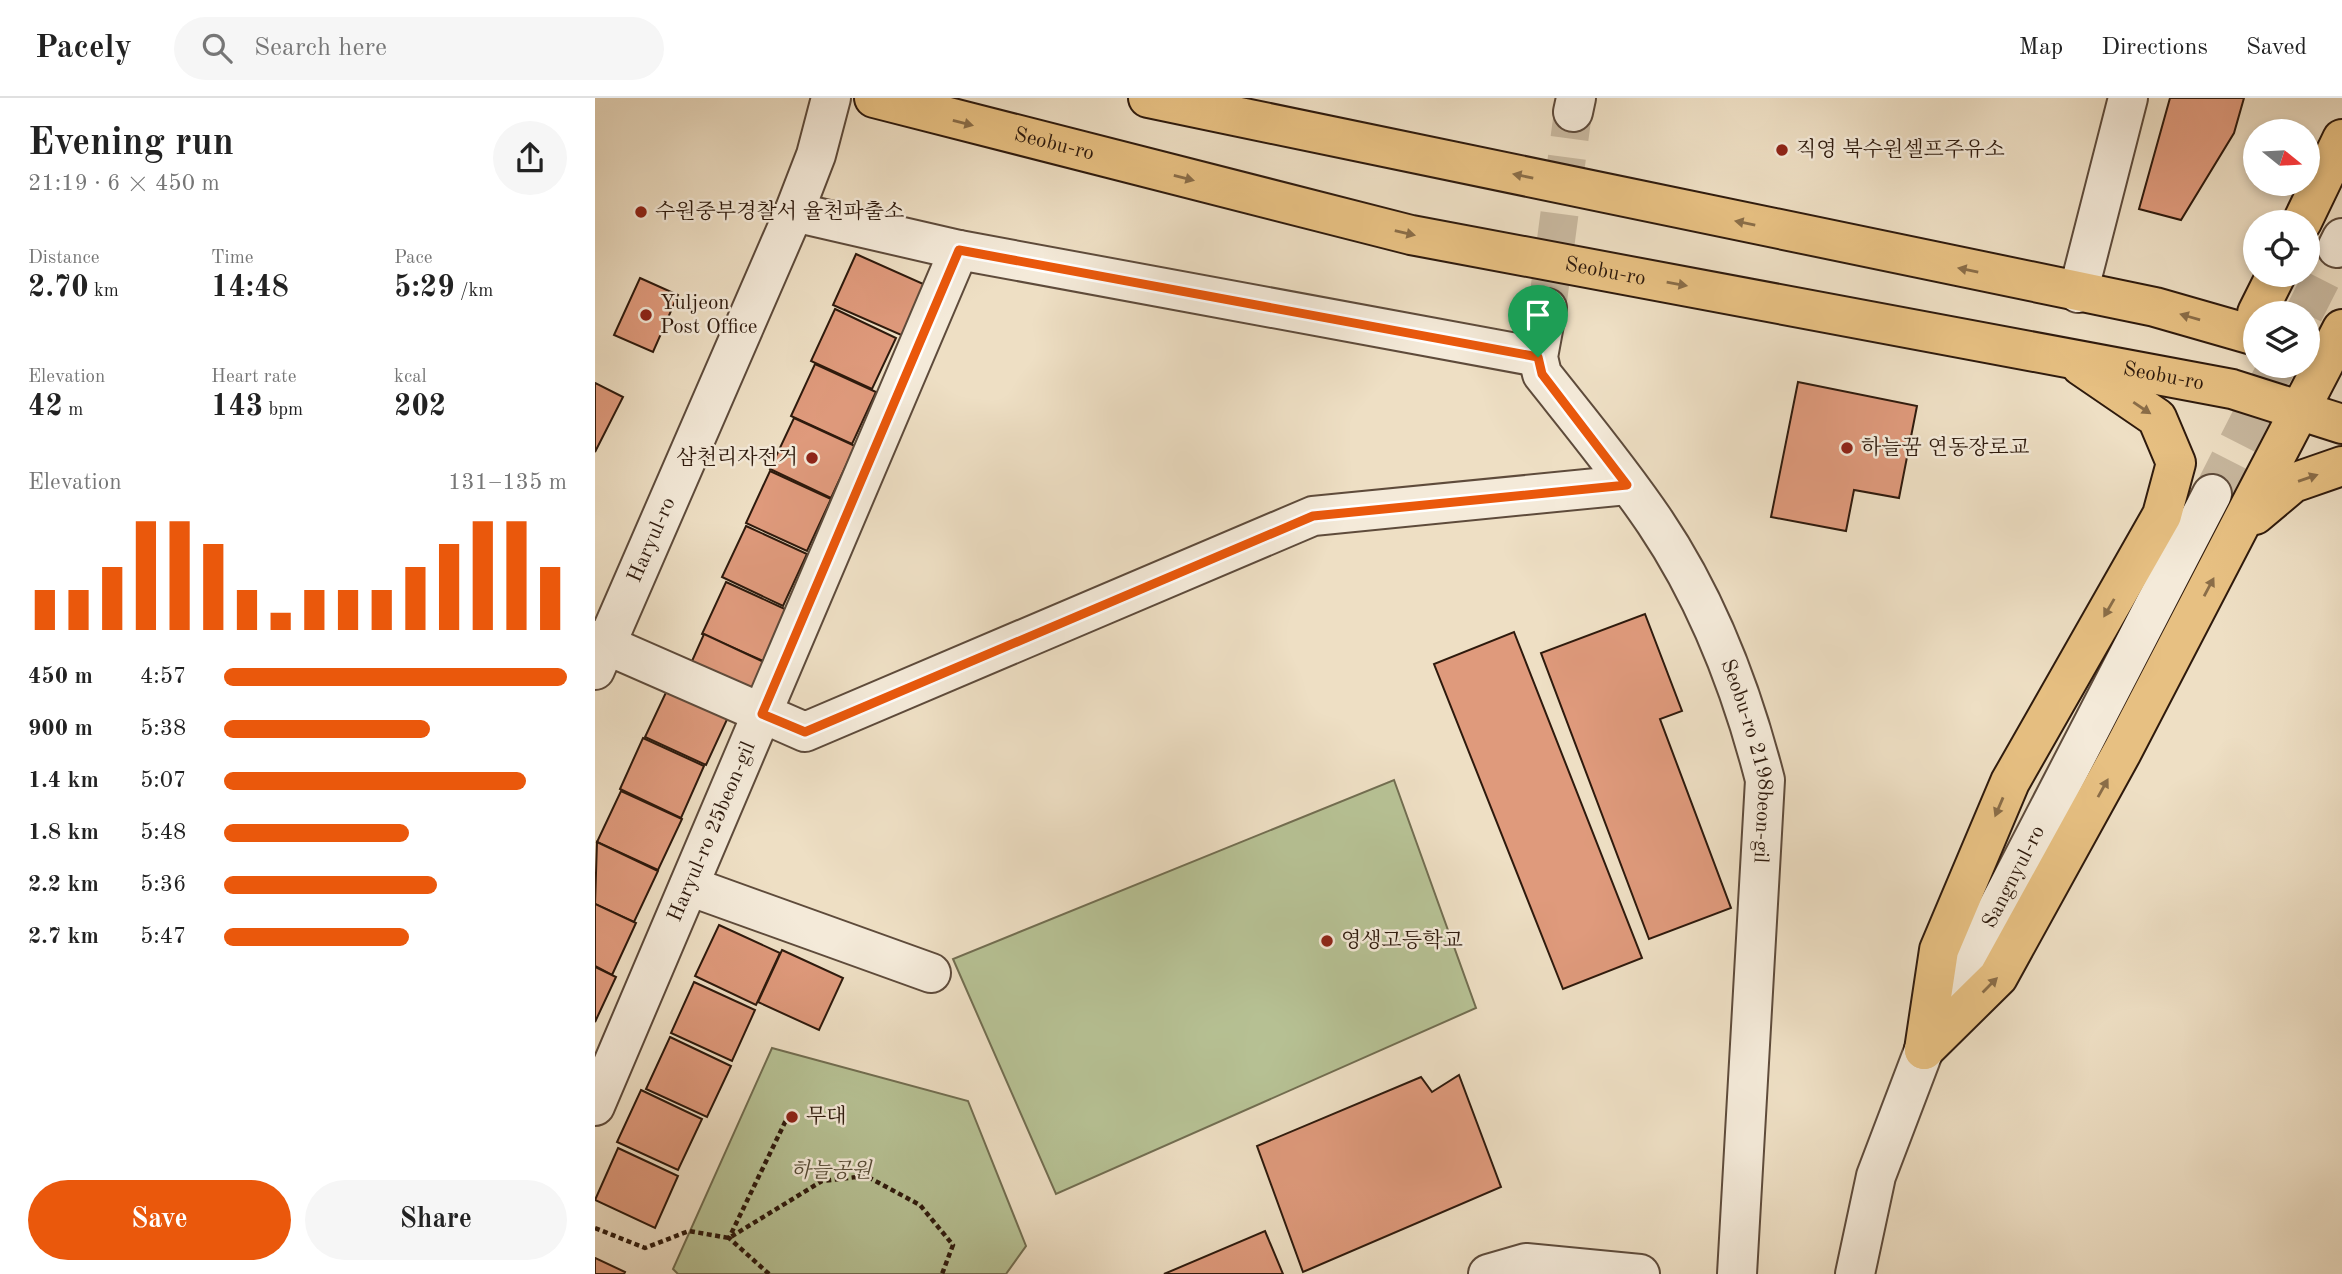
<!DOCTYPE html>
<html lang="en">
<head>
<meta charset="utf-8">
<style>
	:root { --surface:#fff; --page:#f6f6f6; --text:#222; --muted:#767676; --line:#e0e0e0; --accent:#ea580c }
	body { margin:0; font-family:"Old Standard TT","Noto Serif KR",serif; background:var(--page); color:var(--text); height:100vh; display:flex; flex-direction:column; font-size:26px; white-space:nowrap }
	* { box-sizing:border-box; margin:0 }
	p { font-size:23px; color:var(--muted) }
	.icon { flex:none; width:38px; height:38px; fill:none; stroke:currentColor; stroke-width:2; stroke-linecap:round; stroke-linejoin:round }
	.map { position:relative; flex:1; overflow:hidden }
	.side { display:flex; flex-direction:column; background:var(--surface); width:595px }
	.side>* { flex:none }
	.needle { width:46px; rotate:108deg }
	.tools { position:absolute; left:1648px; top:21px; display:grid; gap:14px }
	.tools a { display:grid; place-items:center; width:77px; height:77px; border-radius:50%; background:var(--surface); box-shadow:0 4px 10px #0003; font-size:35px }
	.pin { position:absolute; display:grid; place-items:center; width:60px; height:60px; color:#fff; margin:-72px -30px; border-radius:50% 50% 50% 0; rotate:-45deg; box-shadow:0 0 7px #0007 }
	.pin .icon { rotate:45deg }
	.round { display:grid; place-items:center; flex:none; width:74px; height:74px; border-radius:37px; background:var(--page) }
	.overview { display:flex; align-items:center; justify-content:space-between; height:119px; padding:0 28px }
	h1 { font-size:38px; font-weight:700; line-height:52px }
	.figures { display:grid; grid-template-columns:repeat(3,1fr); gap:10px; height:119px; padding:7px 28px }
	.figures div { display:grid; align-content:center }
	.figures b { font-size:30px; font-weight:700 }
	.figures small { font-size:19px; font-weight:400 }
	.figures p { font-size:19px }
	.chart { height:196px; padding:14px 28px }
	.chart p { display:flex; justify-content:space-between }
	.chart svg { width:100%; height:126px; margin-top:7px; stroke:var(--accent); stroke-width:6 }
	.button { display:flex; gap:14px; margin-top:auto; padding:14px 28px }
	.button a { flex:1; height:80px; border-radius:42px; background:var(--accent); color:#fff; font-size:28px; font-weight:700; line-height:80px; text-align:center }
	.button a+a { background:var(--page); color:var(--text) }
	ul { padding:0 28px; list-style:none; font-size:23px }
	li { display:grid; grid-template-columns:112px 84px 1fr; align-items:center; height:52px }
	li i { height:18px; border-radius:9px; background:var(--accent) }
	header { display:flex; align-items:center; gap:42px; box-sizing:border-box; height:98px; padding:0 35px; background:var(--surface); border-bottom:2px solid var(--line) }
	header strong { font-size:33px }
	nav { display:flex; gap:38px; margin-inline-start:auto; font-size:24px }
	.search { width:490px; height:63px; background:var(--page); display:flex; align-items:center; gap:18px; box-sizing:border-box; padding:0 24px; border-radius:38px; color:var(--muted); font-size:26px }
	main { display:flex; flex:1; min-height:0 }
	.map>svg:first-child { display:block }
</style>
</head>
<body>
<header>
<strong>Pacely</strong>
<div class="search"><svg class="icon" aria-label="search" viewBox="0 0 24 24"><circle cx="10" cy="10" r="6"/><path d="M15 15l6 6"/></svg>Search here</div>
<nav><a>Map</a><a>Directions</a><a>Saved</a></nav>
</header>
<main>
<section class="side">
<div class="overview"><div><h1>Evening run</h1><p>21:19 · 6 × 450 m</p></div><a class="round"><svg class="icon" aria-label="share" viewBox="0 0 24 24"><path d="M12 15V3M7 8l5-5 5 5M5 13v7h14v-7"/></svg></a></div>
<div class="figures">
<div><p>Distance</p><b>2.70<small> km</small></b></div>
<div><p>Time</p><b>14:48</b></div>
<div><p>Pace</p><b>5:29<small> /km</small></b></div>
</div>
<div class="figures">
<div><p>Elevation</p><b>42<small> m</small></b></div>
<div><p>Heart rate</p><b>143<small> bpm</small></b></div>
<div><p>kcal</p><b>202</b></div>
</div>
<div class="chart"><p><span>Elevation</span>131–135 m</p>
<svg viewBox="0 0 160 44" preserveAspectRatio="none"><path d="M5 44V30M15 44V30M25 44V22M35 44V6M45 44V6M55 44V14M65 44V30M75 44V38M85 44V30M95 44V30M105 44V30M115 44V22M125 44V14M135 44V6M145 44V6M155 44V22"/></svg>
</div>
<ul>
<li><b>450 m</b>4:57<i style="width:100%"></i></li>
<li><b>900 m</b>5:38<i style="width:60%"></i></li>
<li><b>1.4 km</b>5:07<i style="width:88%"></i></li>
<li><b>1.8 km</b>5:48<i style="width:54%"></i></li>
<li><b>2.2 km</b>5:36<i style="width:62%"></i></li>
<li><b>2.7 km</b>5:47<i style="width:54%"></i></li>
</ul>
<div class="button"><a>Save</a><a>Share</a></div>
</section>
<div class="map">
<svg width="1747" height="1176" viewBox="0 0 1747 1176">
	<rect width="100%" height="100%" fill="#eedfc4"/>
	<filter id="stains"><feTurbulence type="fractalNoise" baseFrequency=".00286" numOctaves="4"/><feColorMatrix values="0 0 0 0 .2 0 0 0 0 .09 0 0 0 0 .02 0 0 0 .5 -.17"/></filter>
	<radialGradient id="worn" r=".72"><stop offset=".6" stop-color="#630" stop-opacity="0"/><stop offset="1" stop-color="#630" stop-opacity=".3"/></radialGradient>
	<!-- green -->
	<g fill="#b7c295" stroke="#726e51" stroke-width="2">
		<path d="M 799,682 L 881,910 L 461,1096 L 358,861 Z"/>
		<path d="M 177,950 L 373,1003 L 431,1148 L 411,1176 L 83,1176 L 78,1171 Z"/>
	</g>
	<!-- building -->
	<g fill="#df9a7c" stroke="#2e1a0d" stroke-width="2">
		<path d="M 1575,0 L 1649,0 L 1639,35 L 1586,122 L 1544,111 Z"/>
		<path d="M 261,156 L 335,189 L 313,240 L 238,207 Z"/>
		<path d="M 45,180 L 83,197 L 58,254 L 19,237 Z"/>
		<path d="M 240,211 L 301,240 L 277,291 L 216,263 Z"/>
		<path d="M 220,266 L 281,294 L 257,346 L 196,318 Z"/>
		<path d="M 1203,284 L 1322,308 L 1304,400 L 1259,392 L 1251,433 L 1176,419 Z"/>
		<path d="M 0,285 L 28,299 L 0,354 Z"/>
		<path d="M 199,320 L 260,348 L 236,400 L 175,371 Z"/>
		<path d="M 175,373 L 236,401 L 212,453 L 151,425 Z"/>
		<path d="M 151,428 L 212,456 L 188,508 L 127,479 Z"/>
		<path d="M 131,484 L 192,512 L 168,563 L 107,536 Z"/>
		<path d="M 1050,516 L 1087,613 L 1065,621 L 1136,810 L 1054,841 L 946,555 Z"/>
		<path d="M 919,534 L 1047,860 L 968,891 L 839,566 Z"/>
		<path d="M 109,536 L 171,565 L 154,600 L 93,572 Z"/>
		<path d="M 74,588 L 135,615 L 111,667 L 50,639 Z"/>
		<path d="M 48,640 L 109,668 L 86,720 L 25,691 Z"/>
		<path d="M 26,693 L 87,721 L 63,772 L 2,744 Z"/>
		<path d="M 2,744 L 63,773 L 39,824 L 0,806 Z"/>
		<path d="M 0,806 L 41,825 L 17,877 L 0,868 Z"/>
		<path d="M 124,827 L 185,855 L 161,907 L 100,878 Z"/>
		<path d="M 187,852 L 248,880 L 224,932 L 163,904 Z"/>
		<path d="M 0,869 L 21,879 L 0,924 Z"/>
		<path d="M 99,884 L 160,912 L 137,963 L 76,935 Z"/>
		<path d="M 75,939 L 136,968 L 112,1019 L 51,991 Z"/>
		<path d="M 864,977 L 906,1089 L 708,1174 L 662,1048 L 826,979 L 837,994 Z"/>
		<path d="M 46,992 L 107,1021 L 83,1072 L 22,1044 Z"/>
		<path d="M 23,1050 L 83,1078 L 60,1130 L 0,1102 Z"/>
		<path d="M 670,1133 L 688,1176 L 569,1176 Z"/>
		<path d="M 0,1160 L 30,1174 L 29,1176 L 0,1176 Z"/>
	</g>
	<g fill="none" stroke-linecap="round" stroke-linejoin="round">
		<!-- minor-tunnel -->
		<g stroke="#c8b89f" stroke-width="38" stroke-dasharray="38 19" stroke-linecap="butt">
			<path d="M 952,210 L 978,14"/>
			<path d="M 1709,215 L 1742,150"/>
			<path d="M 1617,396 L 1682,268"/>
		</g>
		<defs>
			<g id="minor">
				<path d="M 978,14 L 981,0"/>
				<path d="M 199,114 L 364,152 L 943,259"/>
				<path d="M 1742,150 L 1747,140"/>
				<path d="M 1483,195 L 1533,0"/>
				<path id="s1" d="M 952,210 L 943,259 L 947,276 C 985,324 1025,372 1060,424 C 1112,501 1147,592 1170,682 L 1142,1176"/>
				<path d="M 0,542 L 210,634 L 718,418 L 1032,387"/>
				<path id="s2" d="M 0,572 L 199,114 L 221,57 L 236,0"/>
				<path d="M 94,788 L 336,875"/>
				<path id="s3" d="M 0,1008 L 364,152"/>
				<path d="M 893,1176 L 931,1165 L 1045,1176"/>
				<path id="s4" d="M 1260,1176 L 1281,1078 L 1329,952 L 1617,396"/>
			</g>
			<g id="major">
				<path id="s5" d="M 279,0 L 816,137 L 1637,291 L 1747,326"/>
				<path d="M 553,0 L 1560,209 L 1661,238"/>
				<path d="M 1707,124 L 1747,41"/>
				<path d="M 1662,215 L 1681,177"/>
				<path d="M 1660,417 L 1698,385 L 1747,368"/>
				<path d="M 1329,952 L 1403,879 L 1527,654 L 1747,231"/>
				<path d="M 1329,952 L 1344,852 L 1415,684 L 1567,417 L 1581,365 L 1562,320 L 1486,268"/>
			</g>
		</defs>
		<!-- minor casing -->
		<use href="#minor" stroke="#5e4b3b" stroke-width="42"/>
		<!-- major casing -->
		<use href="#major" stroke="#2e1a0d" stroke-width="42"/>
		<!-- path -->
		<g stroke="#2e1a0d" stroke-width="4.5" stroke-dasharray="5 3.5" stroke-linecap="butt">
			<path d="M 0,1130 L 50,1150 L 94,1133 L 134,1140 L 227,1083 L 271,1078 L 325,1107 L 358,1147 L 347,1176"/>
			<path d="M 174,1176 L 134,1140 L 193,1018"/>
		</g>
		<!-- minor -->
		<use href="#minor" stroke="#f4ead9" stroke-width="38"/>
		<!-- major -->
		<use href="#major" stroke="#e7c082" stroke-width="38"/>
	</g>
	<!-- one-way arrows -->
	<defs><path id="oneway-solid" d="M-6-.8H1V-3.2L6.5 0L1 3.2V.8H-6Z" transform="scale(1.75)"/></defs>
	<g fill="#8a6d48">
		<use href="#oneway-solid" transform="translate(368 25) rotate(14)"/>
		<use href="#oneway-solid" transform="translate(928 78) rotate(-168)"/>
		<use href="#oneway-solid" transform="translate(589 80) rotate(14)"/>
		<use href="#oneway-solid" transform="translate(1150 125) rotate(-168)"/>
		<use href="#oneway-solid" transform="translate(810 135) rotate(13)"/>
		<use href="#oneway-solid" transform="translate(1373 172) rotate(-168)"/>
		<use href="#oneway-solid" transform="translate(1082 186) rotate(10)"/>
		<use href="#oneway-solid" transform="translate(1595 219) rotate(-164)"/>
		<use href="#oneway-solid" transform="translate(1547 310) rotate(34)"/>
		<use href="#oneway-solid" transform="translate(1713 380) rotate(-19)"/>
		<use href="#oneway-solid" transform="translate(1614 489) rotate(-62)"/>
		<use href="#oneway-solid" transform="translate(1514 510) rotate(120)"/>
		<use href="#oneway-solid" transform="translate(1508 690) rotate(-61)"/>
		<use href="#oneway-solid" transform="translate(1404 709) rotate(113)"/>
		<use href="#oneway-solid" transform="translate(1395 887) rotate(-45)"/>
	</g>
	<g fill="none" stroke-linecap="round" stroke-linejoin="round">
		<defs>
			<path id="route" d="M 364,152 L 943,259 L 947,276 L 1032,387 L 718,418 L 210,634 L 167,616 Z"/>
		</defs>
		<!-- route casing -->
		<use href="#route" stroke="#fff" stroke-width="14"/>
		<!-- route -->
		<use href="#route" stroke="#ea580c" stroke-width="9"/>
	</g>
	<!-- markers -->
	<g fill="#8f2418" stroke="#f4ead9" stroke-width="2.5">
		<circle cx="1187" cy="52" r="7"/>
		<circle cx="46" cy="114" r="7"/>
		<circle cx="51" cy="217" r="7"/>
		<circle cx="1252" cy="350" r="7"/>
		<circle cx="217" cy="360" r="7"/>
		<circle cx="732" cy="843" r="7"/>
		<circle cx="197" cy="1019" r="7"/>
	</g>
	<g text-anchor="middle" dominant-baseline="central" stroke-width="5" stroke-linejoin="round" paint-order="stroke">
		<!-- street labels -->
		<g font-size="21" fill="#2e1a0d" stroke="#f4ead9">
			<text stroke="none"><textPath href="#s5" startOffset="186">Seobu-ro</textPath></text>
			<text stroke="none"><textPath href="#s5" startOffset="752">Seobu-ro</textPath></text>
			<text stroke="none"><textPath href="#s5" startOffset="1320">Seobu-ro</textPath></text>
			<text stroke="none"><textPath href="#s2" startOffset="142">Haryul-ro</textPath></text>
			<text stroke="none"><textPath href="#s1" startOffset="514">Seobu-ro 2198beon-gil</textPath></text>
			<text stroke="none"><textPath href="#s3" startOffset="298">Haryul-ro 25beon-gil</textPath></text>
			<text stroke="none"><textPath href="#s4" startOffset="430">Sangnyul-ro</textPath></text>
		</g>
		<!-- poi labels -->
		<g font-size="21" fill="#2e1a0d" stroke="#f4ead9" text-anchor="start">
			<text x="1201" y="52">직영 북수원셀프주유소</text>
			<text x="60" y="114">수원중부경찰서 율천파출소</text>
			<text x="65" y="205">Yuljeon<tspan x="65" dy="24">Post Office</tspan></text>
			<text x="1266" y="350">하늘꿈 연동장로교</text>
			<text x="203" y="360" text-anchor="end">삼천리자전거</text>
			<text x="746" y="843">영생고등학교</text>
			<text x="211" y="1019">무대</text>
		</g>
		<!-- park labels -->
		<g font-size="21" font-style="italic" fill="#574c36" stroke="#f4ead9">
			<text x="236" y="1073">하늘공원</text>
		</g>
	</g>
	<rect width="100%" height="100%" filter="url(#stains)"/>
	<rect width="100%" height="100%" fill="url(#worn)"/>
</svg>
<div class="tools">
<a><svg class="needle" viewBox="-14 -14 28 28"><path d="M0-13l5 13h-10z" fill="#e53935"/><path d="M0 13l5-13h-10z" fill="#767676"/></svg></a>
<a><svg class="icon" aria-label="locate" viewBox="0 0 24 24"><circle cx="12" cy="12" r="6"/><path d="M12 2v4M12 18v4M2 12h4M18 12h4"/></svg></a>
<a><svg class="icon" aria-label="layers" viewBox="0 0 24 24"><path d="M12 4l9 5-9 5-9-5zM3 14l9 5 9-5"/></svg></a>
</div>
<div class="pin" style="left:943px;top:259px;background:#1e9e55"><svg class="icon" aria-label="arrive" viewBox="0 0 24 24"><path d="M6 21V4h12l-3 4 3 4H6"/></svg></div>
</div>
</main>
</body>
</html>
